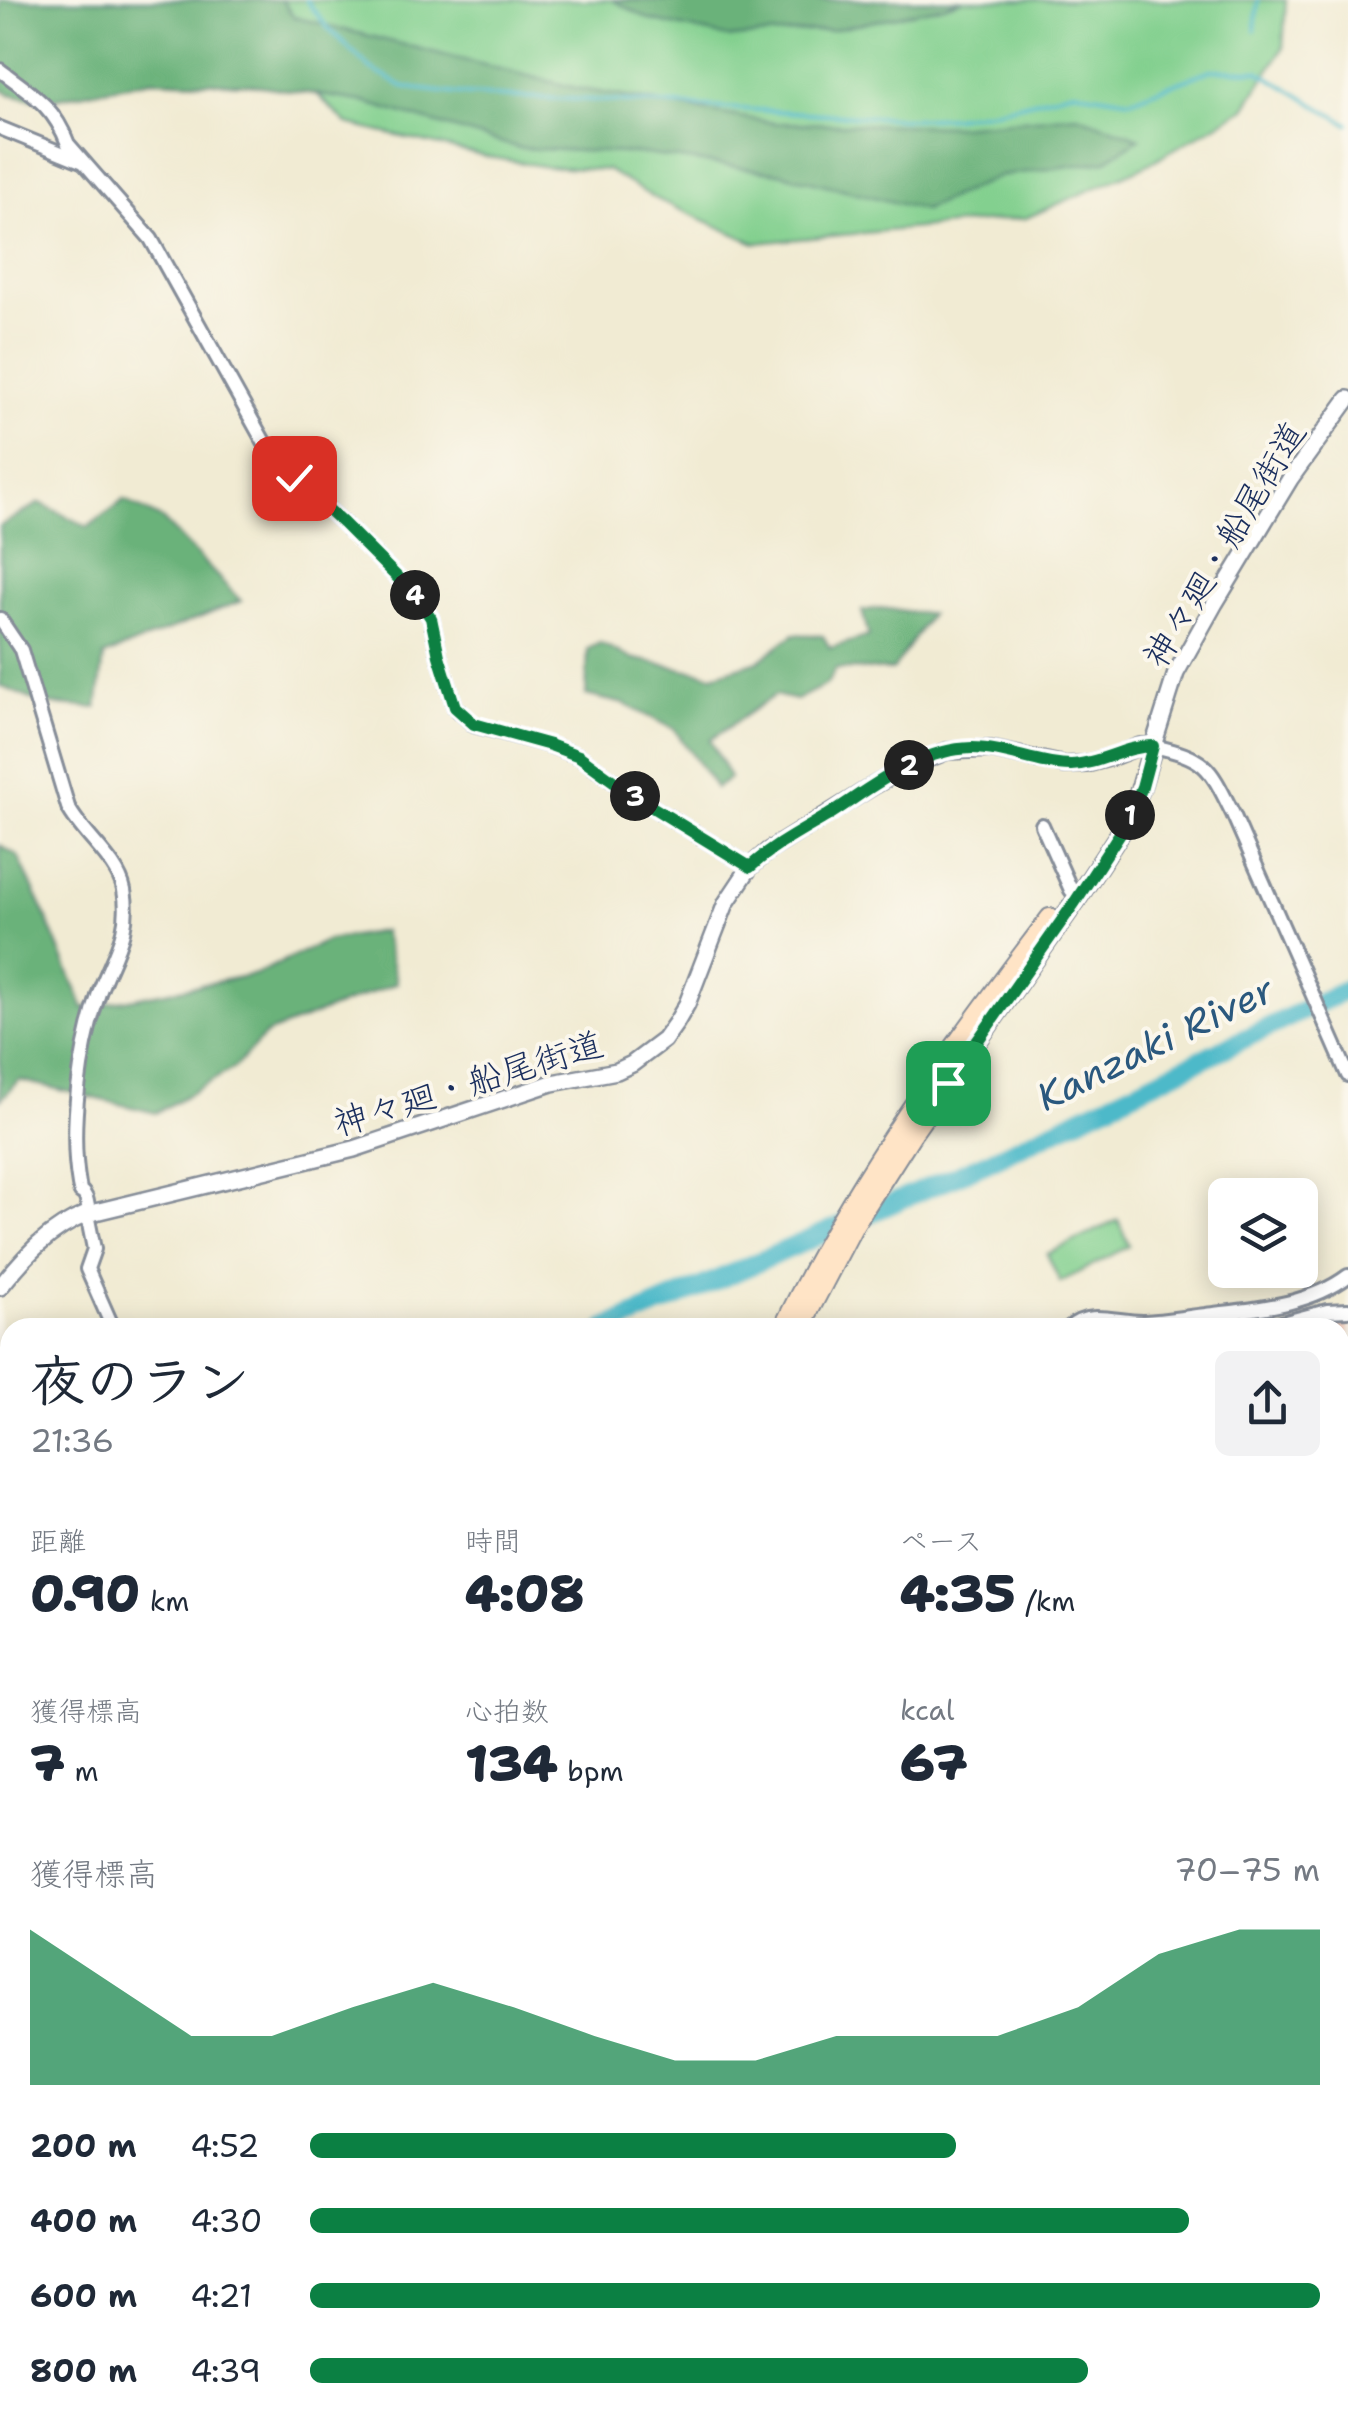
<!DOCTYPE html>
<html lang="ja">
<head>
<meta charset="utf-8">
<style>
	:root { --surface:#fff; --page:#f2f2f3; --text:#1f2937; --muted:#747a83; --accent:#0b8043 }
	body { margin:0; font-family:"Shantell Sans","Klee One",sans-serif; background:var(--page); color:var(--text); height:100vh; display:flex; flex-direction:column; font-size:38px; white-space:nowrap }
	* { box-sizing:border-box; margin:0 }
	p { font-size:32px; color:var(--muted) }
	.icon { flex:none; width:55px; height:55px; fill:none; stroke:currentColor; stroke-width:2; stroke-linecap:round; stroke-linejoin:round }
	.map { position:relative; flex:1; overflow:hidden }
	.panel { position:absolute; left:0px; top:1318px; width:1350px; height:1112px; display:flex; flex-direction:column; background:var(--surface); border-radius:30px 30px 0 0; box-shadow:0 5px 25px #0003 }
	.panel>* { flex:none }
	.buttons { position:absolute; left:1208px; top:1178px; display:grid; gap:20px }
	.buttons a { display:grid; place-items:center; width:110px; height:110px; border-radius:15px; background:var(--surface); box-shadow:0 5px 25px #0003; font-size:50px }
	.pin { position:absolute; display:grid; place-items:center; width:85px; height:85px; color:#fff; margin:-42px; border-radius:20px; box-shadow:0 5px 15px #0006 }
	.km { position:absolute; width:50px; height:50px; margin:-25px; border-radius:50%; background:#222; color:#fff; font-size:28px; line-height:50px; text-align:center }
	.round { display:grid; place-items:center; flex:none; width:105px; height:105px; border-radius:15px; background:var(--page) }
	.headline { display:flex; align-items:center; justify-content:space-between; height:170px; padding:0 30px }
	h1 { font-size:55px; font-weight:800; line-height:75px }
	.figures { display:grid; grid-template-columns:repeat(3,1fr); gap:15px; height:170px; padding:10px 30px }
	.figures div { display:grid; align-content:center }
	.figures b { font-size:50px; font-weight:800 }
	.figures small { font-size:28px; font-weight:400 }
	.figures p { font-size:28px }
	.chart { height:280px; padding:20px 30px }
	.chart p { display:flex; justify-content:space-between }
	.chart svg { width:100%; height:180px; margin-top:10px; fill:var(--accent); opacity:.7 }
	ul { padding:0 30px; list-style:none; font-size:32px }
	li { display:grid; grid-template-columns:160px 120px 1fr; align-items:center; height:75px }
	li i { height:25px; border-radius:12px; background:var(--accent) }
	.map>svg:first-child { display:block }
</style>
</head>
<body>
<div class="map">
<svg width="1348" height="2429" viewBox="0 0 1348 2429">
	<rect width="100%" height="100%" fill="#fbf7ec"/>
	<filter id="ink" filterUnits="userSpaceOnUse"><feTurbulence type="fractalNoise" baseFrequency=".01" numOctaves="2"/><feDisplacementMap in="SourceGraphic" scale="20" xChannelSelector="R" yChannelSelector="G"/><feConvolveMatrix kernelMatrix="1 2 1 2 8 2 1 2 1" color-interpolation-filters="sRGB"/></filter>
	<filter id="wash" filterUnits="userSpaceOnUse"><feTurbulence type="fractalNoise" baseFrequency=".0048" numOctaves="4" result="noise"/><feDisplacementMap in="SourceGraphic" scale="40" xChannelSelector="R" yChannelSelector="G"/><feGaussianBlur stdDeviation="2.25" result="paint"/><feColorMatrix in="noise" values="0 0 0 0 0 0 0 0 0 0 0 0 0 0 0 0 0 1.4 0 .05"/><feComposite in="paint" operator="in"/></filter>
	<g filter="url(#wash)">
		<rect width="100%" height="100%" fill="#f1ebd3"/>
		<!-- built -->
		<g fill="#f5d2c2">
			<path d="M 1348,1318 L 1348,1584 L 1340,1588 L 1340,1328 L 1296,1327 L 1330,1319 Z"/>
			<path d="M 1348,1590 L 1348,1823 L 1340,1811 L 1340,1594 Z"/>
		</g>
		<!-- green -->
		<g fill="#83d08f" stroke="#4f8076" stroke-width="2.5">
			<path d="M 225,0 L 1286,0 L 1283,48 L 1245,108 L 1145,166 L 1026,218 L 755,243 L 654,198 L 607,170 L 547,167 L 483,156 L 347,124 L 231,8 Z"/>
			<path d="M 1118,1220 L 1129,1246 L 1060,1282 L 1047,1254 Z"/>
		</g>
		<!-- forest -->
		<g fill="#6ab27a" stroke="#42706c" stroke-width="2.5">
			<path d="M 0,0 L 282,0 L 294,17 L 576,88 L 774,123 L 957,126 L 1077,115 L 1140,138 L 1105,161 L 999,176 L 924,210 L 779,173 L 645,154 L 519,148 L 360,101 L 248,84 L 152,80 L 44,101 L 9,94 L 0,89 Z"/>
			<path d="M 612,0 L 962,0 L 944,6 L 833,30 L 731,38 L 651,20 Z"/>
			<path d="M 124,500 L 163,520 L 241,601 L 104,656 L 97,708 L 43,704 L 0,686 L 0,526 L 40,503 L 88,527 Z"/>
			<path d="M 880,608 L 930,614 L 893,670 L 836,669 L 827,684 L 796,700 L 775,695 L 710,740 L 730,778 L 716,788 L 674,729 L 624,704 L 586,695 L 588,649 L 600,643 L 631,658 L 713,675 L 758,661 L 794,634 L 823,636 L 830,648 L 869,636 L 862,611 Z"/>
			<path d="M 0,845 L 18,856 L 45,914 L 84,1008 L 256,974 L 328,940 L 383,931 L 397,983 L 266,1034 L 234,1068 L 156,1113 L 19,1080 L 0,1100 Z"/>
		</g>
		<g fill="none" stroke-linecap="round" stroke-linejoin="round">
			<!-- stream -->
			<g stroke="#4db9c9" stroke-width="4">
				<path d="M 306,0 L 327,27 L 371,69 L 402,86 L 416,89 L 468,95 L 592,100 L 907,119 L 954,117 L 993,111 L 1074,91 L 1130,100 L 1211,70 L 1258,71 L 1348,124"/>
				<path d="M 1255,30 L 1258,0"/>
			</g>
			<!-- river -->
			<g stroke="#4db9c9" stroke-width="20">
				<path d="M 607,1328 L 987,1162 L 1348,989"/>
				<path d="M 0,1697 L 10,1693"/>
				<path d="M 806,2420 L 821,2429"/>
			</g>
		</g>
	</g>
	<g filter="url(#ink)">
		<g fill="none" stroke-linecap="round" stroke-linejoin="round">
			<defs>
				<g id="minor">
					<path d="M 0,70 C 32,94 54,106 68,144 L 151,239 L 264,442 L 294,478 L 343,523 L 417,597 L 431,618 L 439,656 L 455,707 L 474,725 L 549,745 L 579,756 L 634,796 L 750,867"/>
					<path d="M 0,128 L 81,161"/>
					<path d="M 0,619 L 21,650 L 68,807 C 83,836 118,860 124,890 C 132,932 112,957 99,993 C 80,1048 69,1128 79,1185 C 82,1200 80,1185 86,1198 C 87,1200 89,1212 89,1214"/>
					<path d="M 1153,746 C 1207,758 1209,766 1233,814 L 1348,1075"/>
					<path d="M 1042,825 L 1071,890"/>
					<path d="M 87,1214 L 94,1249 L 87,1269 L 113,1328"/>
					<path d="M 1069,1328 C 1089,1309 1119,1323 1144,1322 C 1165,1321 1186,1317 1206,1315 C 1254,1309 1308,1306 1348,1276"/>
					<path d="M 1263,1328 L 1327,1311 L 1348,1310"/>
					<path d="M 1340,2271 L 1348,2275"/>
					<path d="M 1340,2336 L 1348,2311"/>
					<path d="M 1340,2398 L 1348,2400"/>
					<path d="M 214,2429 L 218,2422 L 254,2429"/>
				</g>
				<g id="tertiary">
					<path d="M 0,1287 C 25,1256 49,1229 87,1214 L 354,1149 L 552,1083 L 617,1071 L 632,1064 L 664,1040 L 676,1023 L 687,1004 L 726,903 L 750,867 L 768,851 L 873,786 L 905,768 L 947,751 L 990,749 L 1065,765 L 1086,764 L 1112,757 L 1140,746 L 1153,746 L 1176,673 L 1215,603 L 1290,479 L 1348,399"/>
					<path d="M 1014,2420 L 1024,2429"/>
					<path d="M 1224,2420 L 1225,2429"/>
					<path d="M 1110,2423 L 1116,2429"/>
				</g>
				<g id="secondary">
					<path d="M 783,1328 C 854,1180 951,1048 1050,918"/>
					<path d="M 800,1328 L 854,1225 L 912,1134 L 1075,902 L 1126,824 L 1141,787 L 1153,746"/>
					<path d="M 1340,2221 L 1348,2225"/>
					<path d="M 587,2420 L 588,2429"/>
					<path d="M 600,2429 L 602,2420"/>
				</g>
			</defs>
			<!-- minor casing -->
			<use href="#minor" stroke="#868d98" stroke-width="18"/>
			<!-- tertiary casing -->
			<use href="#tertiary" stroke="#868d98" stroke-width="20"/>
			<!-- secondary casing -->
			<use href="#secondary" stroke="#868d98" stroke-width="22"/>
			<!-- minor -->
			<use href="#minor" stroke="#fff" stroke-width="12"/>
			<!-- tertiary -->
			<use href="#tertiary" stroke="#fff" stroke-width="15"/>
			<!-- secondary -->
			<use href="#secondary" stroke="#ffe4c6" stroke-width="18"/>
		</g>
	</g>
	<g fill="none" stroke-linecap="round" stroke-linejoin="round" filter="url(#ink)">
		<defs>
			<path id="route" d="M 294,478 L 343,523 L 417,597 L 431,618 L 439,656 L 455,707 L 474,724 L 550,745 L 579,756 L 634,796 L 750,867 C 773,846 800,832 827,816 C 871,788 918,749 972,748 C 1006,748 1038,765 1071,765 C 1100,764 1125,746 1153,746 L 1142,787 L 1126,824 L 1075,902 L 948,1083"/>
		</defs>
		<!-- route casing -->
		<use href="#route" stroke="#fff" stroke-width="20"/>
		<!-- route -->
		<use href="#route" stroke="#0b8043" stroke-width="12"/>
	</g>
	<g text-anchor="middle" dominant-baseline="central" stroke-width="8" stroke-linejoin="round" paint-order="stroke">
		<!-- street labels -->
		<g font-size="35" fill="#1b2f5e" stroke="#fbf7ec">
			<text transform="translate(1224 544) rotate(-59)">神々廻・船尾街道</text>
			<text transform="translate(468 1083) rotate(-17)">神々廻・船尾街道</text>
		</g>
		<!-- water labels -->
		<g font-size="38" font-style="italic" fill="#2a587e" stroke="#fbf7ec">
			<text transform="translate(1155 1043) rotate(-26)">Kanzaki River</text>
		</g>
	</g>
</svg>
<div class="buttons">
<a><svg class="icon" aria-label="layers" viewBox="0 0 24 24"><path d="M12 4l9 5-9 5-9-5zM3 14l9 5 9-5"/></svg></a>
</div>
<div class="pin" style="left:948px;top:1083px;background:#1e9e55"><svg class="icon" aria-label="arrive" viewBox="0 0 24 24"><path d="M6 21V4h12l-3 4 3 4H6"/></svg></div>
<div class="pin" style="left:294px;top:478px;background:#d93025"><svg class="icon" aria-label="check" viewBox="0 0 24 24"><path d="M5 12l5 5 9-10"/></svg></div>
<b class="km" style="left:1130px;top:815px">1</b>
<b class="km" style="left:909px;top:765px">2</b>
<b class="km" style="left:635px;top:796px">3</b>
<b class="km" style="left:415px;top:595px">4</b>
<section class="panel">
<div class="headline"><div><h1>夜のラン</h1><p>21:36</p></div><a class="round"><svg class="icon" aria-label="share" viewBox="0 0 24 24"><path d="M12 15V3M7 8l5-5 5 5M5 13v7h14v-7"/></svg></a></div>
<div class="figures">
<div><p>距離</p><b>0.90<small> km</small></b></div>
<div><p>時間</p><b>4:08</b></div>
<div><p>ペース</p><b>4:35<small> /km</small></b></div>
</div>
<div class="figures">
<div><p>獲得標高</p><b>7<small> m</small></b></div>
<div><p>心拍数</p><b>134<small> bpm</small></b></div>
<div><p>kcal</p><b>67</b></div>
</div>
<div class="chart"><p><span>獲得標高</span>70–75 m</p>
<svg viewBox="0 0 160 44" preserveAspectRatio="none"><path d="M0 44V6L10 19L20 32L30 32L40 25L50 19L60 25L70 32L80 38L90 38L100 32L110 32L120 32L130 25L140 12L150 6L160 6V44z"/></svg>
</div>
<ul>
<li><b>200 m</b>4:52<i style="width:64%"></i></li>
<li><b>400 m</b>4:30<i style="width:87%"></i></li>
<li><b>600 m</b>4:21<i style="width:100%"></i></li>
<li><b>800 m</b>4:39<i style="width:77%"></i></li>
</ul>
</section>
</div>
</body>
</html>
